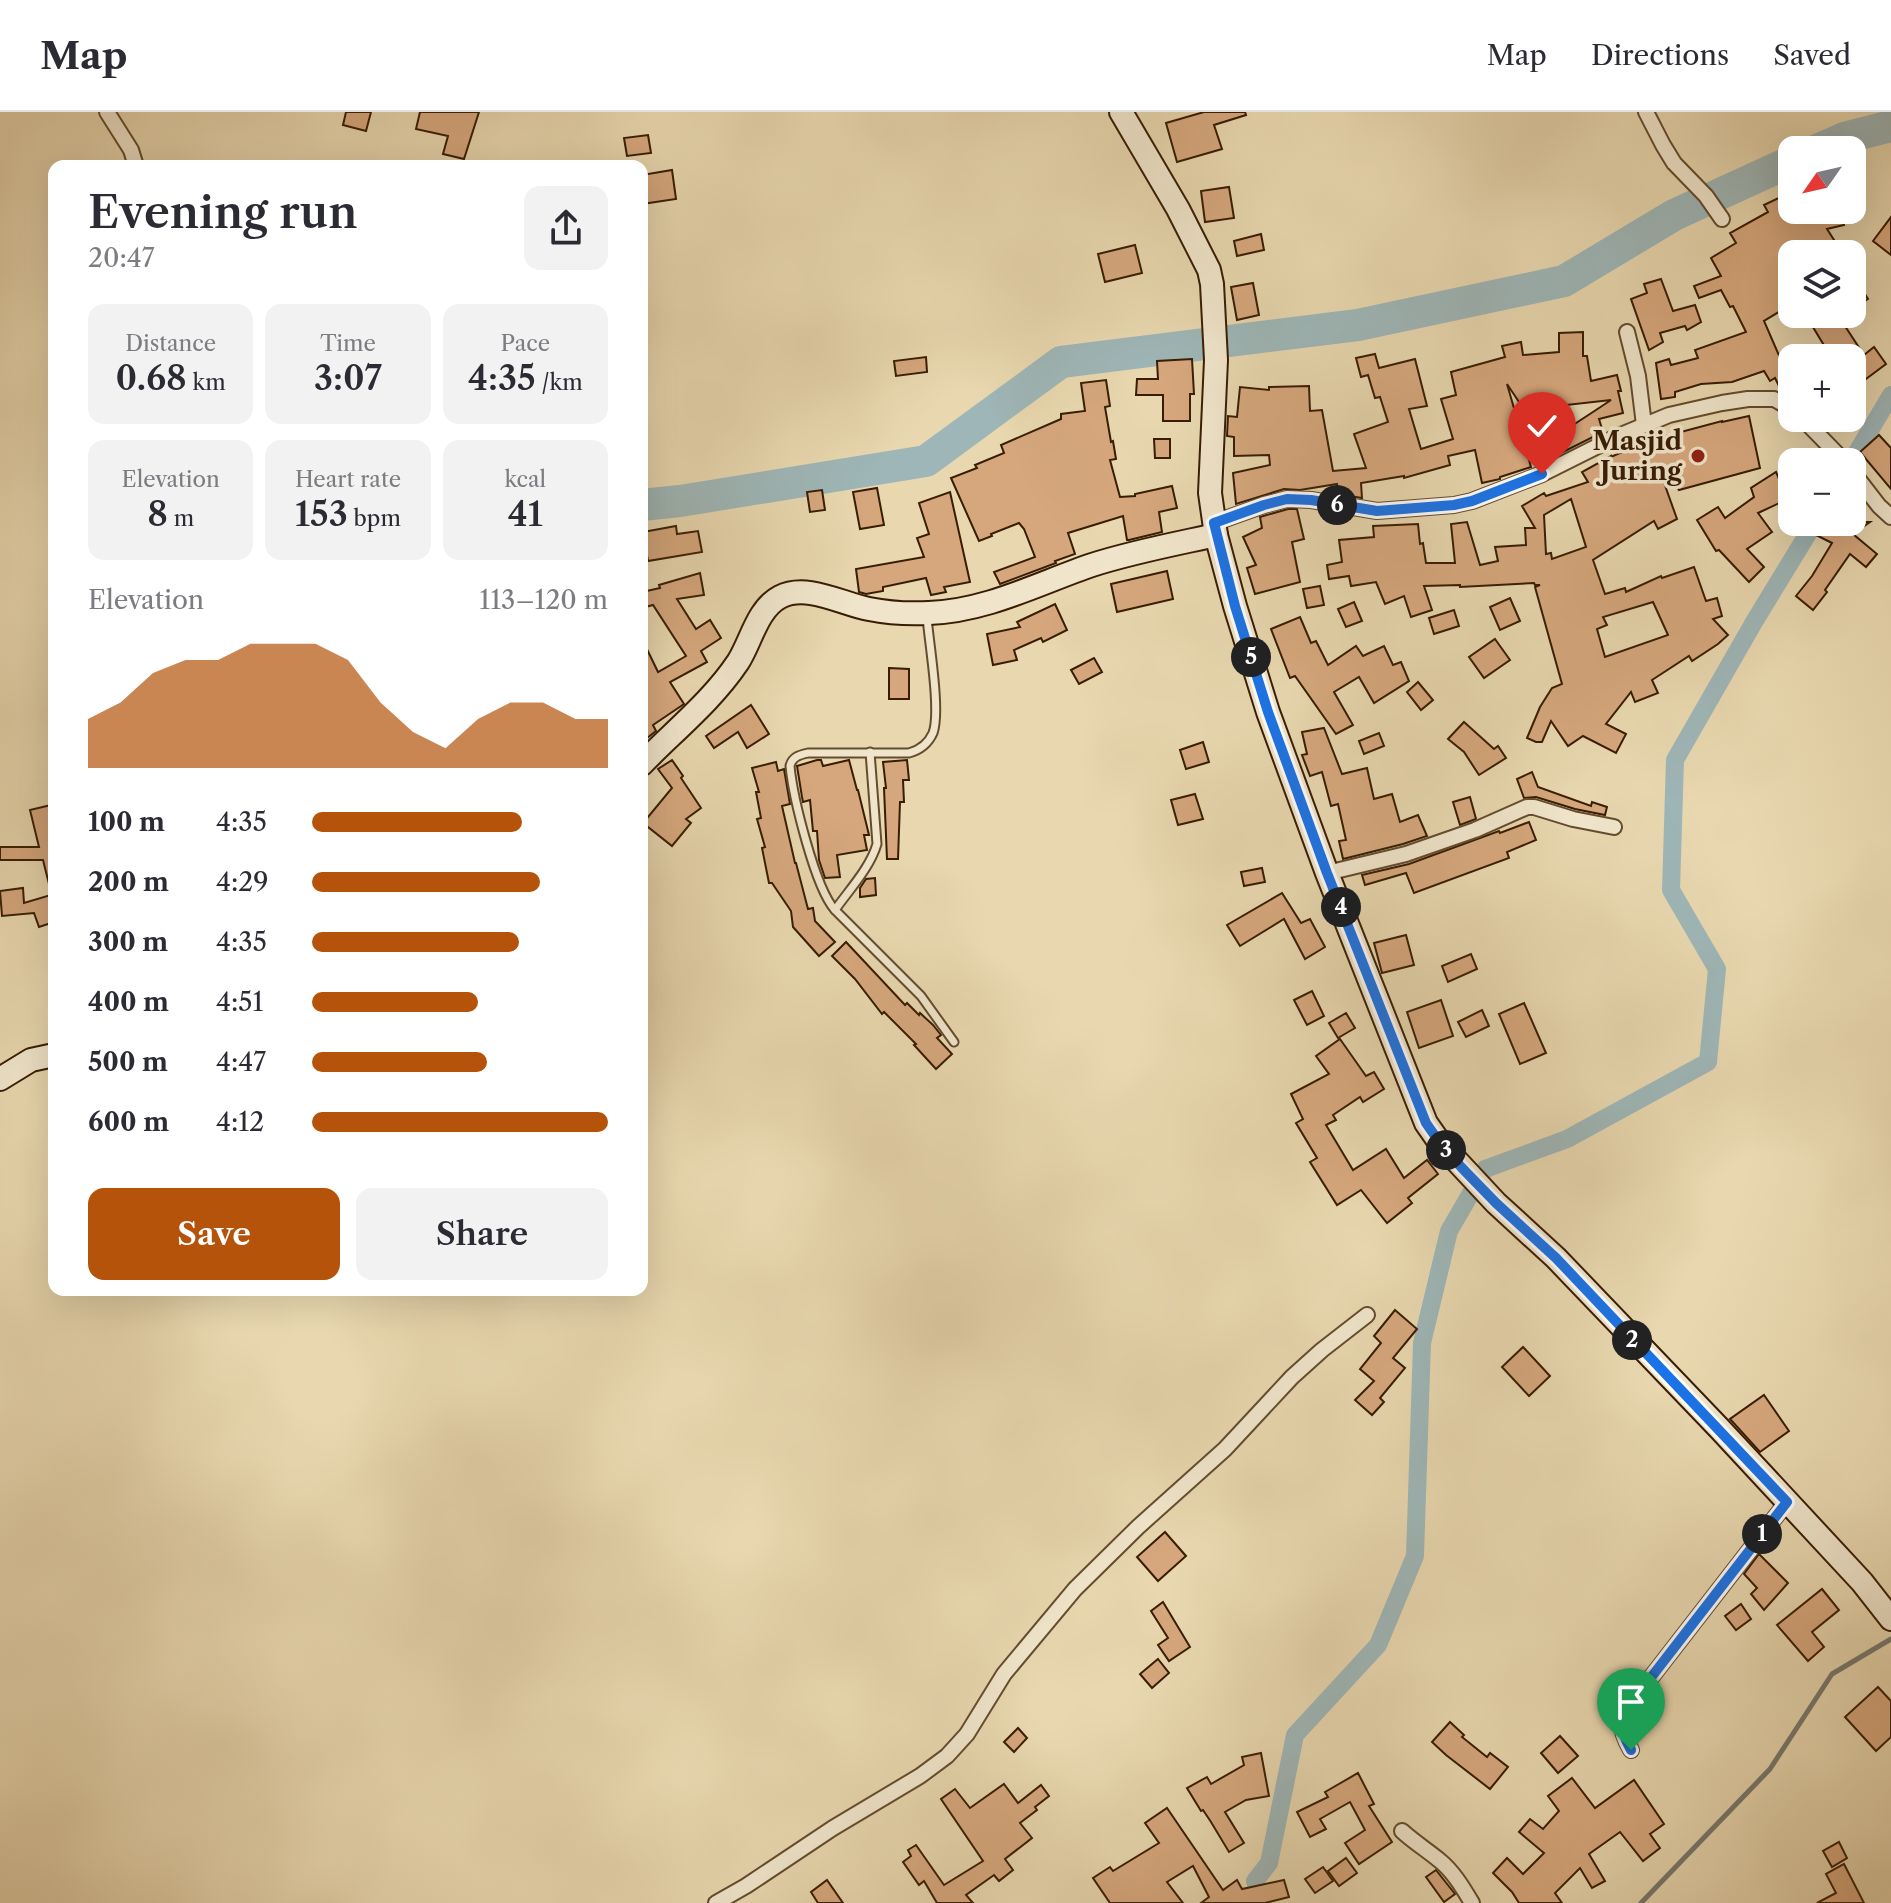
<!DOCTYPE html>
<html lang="en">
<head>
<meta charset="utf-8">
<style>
	:root { --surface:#fff; --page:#f2f2f3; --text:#2b2b33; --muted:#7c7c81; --line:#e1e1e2; --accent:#b45309 }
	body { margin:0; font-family:"Libre Caslon Text",serif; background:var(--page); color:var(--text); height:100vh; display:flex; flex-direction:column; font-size:30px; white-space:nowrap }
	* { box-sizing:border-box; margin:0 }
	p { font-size:26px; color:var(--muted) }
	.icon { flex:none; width:44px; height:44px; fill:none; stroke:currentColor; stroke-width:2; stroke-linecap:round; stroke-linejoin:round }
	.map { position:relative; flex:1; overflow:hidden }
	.side { position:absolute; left:48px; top:48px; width:600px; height:1136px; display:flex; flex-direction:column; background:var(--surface); border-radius:16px; box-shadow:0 8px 32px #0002 }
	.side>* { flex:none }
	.needle { width:52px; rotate:236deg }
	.fabs { position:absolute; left:1778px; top:24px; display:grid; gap:16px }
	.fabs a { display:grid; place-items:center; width:88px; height:88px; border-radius:16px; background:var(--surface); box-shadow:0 8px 32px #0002; font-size:40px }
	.pin { position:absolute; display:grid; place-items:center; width:68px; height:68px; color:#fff; margin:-82px -34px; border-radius:50% 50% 50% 0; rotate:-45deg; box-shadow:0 0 8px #0007 }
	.pin .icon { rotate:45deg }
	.km { position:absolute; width:40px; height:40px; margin:-20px; border-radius:50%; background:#222; color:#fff; font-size:22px; line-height:40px; text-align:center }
	.round { display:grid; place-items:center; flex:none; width:84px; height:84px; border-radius:16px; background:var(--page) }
	.headline { display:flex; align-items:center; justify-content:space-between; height:136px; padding:0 40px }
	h1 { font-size:44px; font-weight:600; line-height:60px }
	.stats { display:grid; grid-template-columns:repeat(3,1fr); gap:12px; height:136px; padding:8px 40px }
	.stats div { display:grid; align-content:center; border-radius:16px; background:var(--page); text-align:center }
	.stats b { font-size:34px; font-weight:600 }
	.stats small { font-size:22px; font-weight:400 }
	.stats p { font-size:22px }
	.chart { height:224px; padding:16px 40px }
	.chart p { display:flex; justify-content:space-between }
	.chart svg { width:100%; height:144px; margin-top:8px; fill:var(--accent); opacity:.7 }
	.primary-button { display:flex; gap:16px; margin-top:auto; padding:16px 40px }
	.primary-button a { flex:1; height:92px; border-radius:16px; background:var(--accent); color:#fff; font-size:32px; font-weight:600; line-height:92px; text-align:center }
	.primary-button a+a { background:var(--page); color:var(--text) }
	ul { padding:0 40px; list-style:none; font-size:26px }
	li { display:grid; grid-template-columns:128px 96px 1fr; align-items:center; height:60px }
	li i { height:20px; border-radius:10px; background:var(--accent) }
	header { display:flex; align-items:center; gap:48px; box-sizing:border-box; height:112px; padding:0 40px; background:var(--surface); border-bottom:2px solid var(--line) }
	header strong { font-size:38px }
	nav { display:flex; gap:44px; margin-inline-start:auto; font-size:28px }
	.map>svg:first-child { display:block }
</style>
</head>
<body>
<header>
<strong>Map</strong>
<nav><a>Map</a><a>Directions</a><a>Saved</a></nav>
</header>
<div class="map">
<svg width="1891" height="1791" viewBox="0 0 1891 1791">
	<rect width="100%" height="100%" fill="#e8d7af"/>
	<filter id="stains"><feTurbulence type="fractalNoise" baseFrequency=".0025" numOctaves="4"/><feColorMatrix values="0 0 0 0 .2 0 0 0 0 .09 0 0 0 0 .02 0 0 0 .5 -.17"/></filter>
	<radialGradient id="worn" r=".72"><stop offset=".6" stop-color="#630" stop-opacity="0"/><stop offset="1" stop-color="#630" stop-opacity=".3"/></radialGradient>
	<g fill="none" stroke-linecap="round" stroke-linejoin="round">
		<!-- stream -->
		<path stroke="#75796f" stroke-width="5" d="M 1641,1791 L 1770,1657 L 1832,1562 L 1891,1527"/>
		<!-- canal -->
		<g stroke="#9eb6b7" stroke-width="18">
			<path d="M 1851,350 L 1891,283"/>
			<path d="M 1263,1791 L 1255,1769 L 1269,1751 L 1295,1623 L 1378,1533 L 1415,1444 L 1422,1231 L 1449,1119 L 1485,1057 L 1567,1027 L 1708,950 L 1717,857 L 1671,778 L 1675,648 L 1754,510 L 1815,410"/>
		</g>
		<!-- river -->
		<g stroke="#9eb6b7" stroke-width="32">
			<path d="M 1817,38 L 1844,26 L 1891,14"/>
			<path d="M 642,393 L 680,389 L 926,349 L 1061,250 L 1358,213 L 1564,169 L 1674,103 L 1792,49"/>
		</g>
	</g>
	<!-- building -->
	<g fill="#d6a77d" stroke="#381d03" stroke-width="2" fill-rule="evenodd">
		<path d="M 346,0 L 371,0 L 366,19 L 343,13 Z"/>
		<path d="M 420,0 L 479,0 L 464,47 L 443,42 L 448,24 L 416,17 Z"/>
		<path d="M 1204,0 L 1245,0 L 1246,3 L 1214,13 L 1222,37 L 1177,50 L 1166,11 Z"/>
		<path d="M 648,23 L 651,41 L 627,44 L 624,26 Z"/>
		<path d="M 672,58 L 676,87 L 642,92 L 642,63 Z"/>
		<path d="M 1229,75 L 1234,106 L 1205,110 L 1201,79 Z"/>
		<path d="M 1785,83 L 1799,110 L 1812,102 L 1813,105 L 1839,98 L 1844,113 L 1827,117 L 1843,142 L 1792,142 L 1792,192 L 1764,209 L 1781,248 L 1787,244 L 1792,253 L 1792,286 L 1782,280 L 1775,266 L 1770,269 L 1764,259 L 1732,270 L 1701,272 L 1675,280 L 1675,285 L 1661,287 L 1656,251 L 1669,247 L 1671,253 L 1698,246 L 1695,238 L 1746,220 L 1733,194 L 1730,195 L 1721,178 L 1699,186 L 1694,174 L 1721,164 L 1711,146 L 1736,131 L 1730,121 L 1768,100 L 1764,93 Z"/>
		<path d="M 1891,105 L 1891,143 L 1873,129 Z"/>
		<path d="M 1261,122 L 1264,138 L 1237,144 L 1234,129 Z"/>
		<path d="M 1135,133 L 1142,161 L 1105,170 L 1098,142 Z"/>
		<path d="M 1852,161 L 1868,187 L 1852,197 Z"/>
		<path d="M 1661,167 L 1673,199 L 1695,193 L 1701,210 L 1687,218 L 1685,214 L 1660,221 L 1663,230 L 1649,238 L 1631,187 L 1647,181 L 1644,172 Z"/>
		<path d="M 1253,171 L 1259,203 L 1237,208 L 1231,175 Z"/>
		<path d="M 1805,202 L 1837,202 L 1864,243 L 1874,235 L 1886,252 L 1858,273 L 1852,266 L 1852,246 L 1808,246 L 1825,235 Z"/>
		<path d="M 1583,220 L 1583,244 L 1587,244 L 1591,269 L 1617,263 L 1621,279 L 1618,279 L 1623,301 L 1599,307 L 1603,320 L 1555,344 L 1507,272 L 1531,355 L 1500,365 L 1500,367 L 1482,371 L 1475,338 L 1448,344 L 1450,353 L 1404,366 L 1404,364 L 1361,371 L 1362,386 L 1337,382 L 1337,372 L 1300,378 L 1284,377 L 1236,392 L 1233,361 L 1270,353 L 1269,343 L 1234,344 L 1234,325 L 1227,324 L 1228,304 L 1237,305 L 1240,275 L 1269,278 L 1269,275 L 1309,274 L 1310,299 L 1322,298 L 1333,359 L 1366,356 L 1354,322 L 1388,310 L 1380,285 L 1375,286 L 1368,263 L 1361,265 L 1356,246 L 1375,242 L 1379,256 L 1415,247 L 1427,294 L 1409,297 L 1421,337 L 1453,327 L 1441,287 L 1456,283 L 1451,260 L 1505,245 L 1502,234 L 1521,230 L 1523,243 L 1559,240 L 1559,221 ZM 1611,288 L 1596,298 L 1550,328 L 1539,296 Z"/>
		<path d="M 926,245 L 927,260 L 896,264 L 894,249 Z"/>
		<path d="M 1192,247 L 1194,282 L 1190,282 L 1190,309 L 1163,309 L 1163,283 L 1136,283 L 1137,267 L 1158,267 L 1157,249 Z"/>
		<path d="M 1106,268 L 1110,294 L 1105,295 L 1111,330 L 1113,329 L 1116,347 L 1110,348 L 1120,385 L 1135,384 L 1135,382 L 1172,374 L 1177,396 L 1159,400 L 1162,420 L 1129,428 L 1127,428 L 1123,404 L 1068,421 L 1075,442 L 1055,449 L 1056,451 L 1000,472 L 994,460 L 1035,445 L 1024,417 L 1019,411 L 991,422 L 992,424 L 979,429 L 951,366 L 977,356 L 975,353 L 1004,341 L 1001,333 L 1061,307 L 1061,302 L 1085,299 L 1081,271 Z"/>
		<path d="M 1749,304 L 1760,356 L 1679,378 L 1668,362 L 1662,365 L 1677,407 L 1658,417 L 1654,409 L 1593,448 L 1605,482 L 1625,476 L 1626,480 L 1661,464 L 1662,466 L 1694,455 L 1706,489 L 1717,486 L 1722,504 L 1713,507 L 1728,523 L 1718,532 L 1692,549 L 1689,544 L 1652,568 L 1658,581 L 1635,590 L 1631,580 L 1606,612 L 1626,622 L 1616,641 L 1583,624 L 1568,634 L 1551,609 L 1542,630 L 1536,630 L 1527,626 L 1540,595 L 1552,576 L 1562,572 L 1535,475 L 1540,473 L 1535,473 L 1534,471 L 1460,475 L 1460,473 L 1424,474 L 1432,498 L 1411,505 L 1404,484 L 1385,492 L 1376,470 L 1351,474 L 1349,464 L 1329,467 L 1327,453 L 1342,450 L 1339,428 L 1374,425 L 1373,414 L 1418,412 L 1420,432 L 1423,431 L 1426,451 L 1455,451 L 1451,412 L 1467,410 L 1480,453 L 1498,449 L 1495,435 L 1526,433 L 1525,416 L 1535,416 L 1522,394 L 1544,381 L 1546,384 L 1588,370 L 1582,360 L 1611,344 L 1611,345 L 1647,329 L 1722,309 L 1722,310 ZM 1571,387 L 1586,435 L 1552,447 L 1551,441 L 1546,442 L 1544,403 ZM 1653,490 L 1668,523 L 1605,545 L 1597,517 L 1607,513 L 1603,505 Z"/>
		<path d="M 1879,323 L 1891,336 L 1891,377 L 1860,340 Z"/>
		<path d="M 1154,327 L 1170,327 L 1170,346 L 1155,346 Z"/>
		<path d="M 1776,360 L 1788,387 L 1758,401 L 1772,420 L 1747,437 L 1764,455 L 1749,470 L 1719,438 L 1716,439 L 1697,408 L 1718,395 L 1725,406 L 1754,385 L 1751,376 Z"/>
		<path d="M 877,376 L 884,413 L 860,417 L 853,380 Z"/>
		<path d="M 822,378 L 825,398 L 810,400 L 807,380 Z"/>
		<path d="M 950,380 L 970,470 L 944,475 L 946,480 L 931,483 L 926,466 L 883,475 L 883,479 L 866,482 L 859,480 L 856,457 L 924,445 L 917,426 L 929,422 L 919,391 Z"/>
		<path d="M 1288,397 L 1297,397 L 1304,427 L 1292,430 L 1300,470 L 1255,482 L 1247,456 L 1256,453 L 1243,425 L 1262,416 L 1260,405 Z"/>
		<path d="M 1820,410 L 1870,410 L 1853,422 L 1877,442 L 1866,455 L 1850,442 L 1825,478 L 1827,480 L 1813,498 L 1796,484 L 1812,464 L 1832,431 L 1814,422 Z"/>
		<path d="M 676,414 L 677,422 L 698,419 L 702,440 L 648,449 L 643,420 Z"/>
		<path d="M 1167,459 L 1173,487 L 1117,500 L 1111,472 Z"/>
		<path d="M 700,461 L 704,483 L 677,487 L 696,517 L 710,508 L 721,526 L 701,539 L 707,550 L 670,570 L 684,592 L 653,613 L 656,619 L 642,630 L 642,527 L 658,560 L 686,544 L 653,493 L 642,496 L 642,480 L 660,476 L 659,473 Z"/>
		<path d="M 1320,474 L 1324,493 L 1307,496 L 1303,477 Z"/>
		<path d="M 1510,486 L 1520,509 L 1500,518 L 1490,495 Z"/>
		<path d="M 1354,490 L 1362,509 L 1346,515 L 1338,497 Z"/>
		<path d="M 1055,492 L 1067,518 L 1043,530 L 1041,526 L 1014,538 L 1017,548 L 993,553 L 987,522 L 1020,515 L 1017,510 Z"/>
		<path d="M 1454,498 L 1459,514 L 1434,522 L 1429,506 Z"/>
		<path d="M 1300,505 L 1311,531 L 1316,529 L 1328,553 L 1356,534 L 1363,544 L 1384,534 L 1393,553 L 1401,550 L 1409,569 L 1374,591 L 1359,565 L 1334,580 L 1353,613 L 1336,622 L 1295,564 L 1290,566 L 1271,517 Z"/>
		<path d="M 1495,527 L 1510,548 L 1484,566 L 1469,545 Z"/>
		<path d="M 1094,546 L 1102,560 L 1079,572 L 1071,558 Z"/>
		<path d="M 889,556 L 909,557 L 909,587 L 889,587 Z"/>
		<path d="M 1418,570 L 1433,588 L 1421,598 L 1407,580 Z"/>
		<path d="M 751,593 L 769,622 L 747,636 L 738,620 L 714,636 L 706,624 Z"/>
		<path d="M 1464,610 L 1494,637 L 1498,634 L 1506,646 L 1479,663 L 1464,640 L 1448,627 Z"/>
		<path d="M 1324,616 L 1342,662 L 1367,656 L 1374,687 L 1392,682 L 1400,710 L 1418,703 L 1427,724 L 1403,732 L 1343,747 L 1339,729 L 1346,728 L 1338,692 L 1331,694 L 1322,660 L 1310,664 L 1302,643 L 1307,642 L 1302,620 Z"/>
		<path d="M 1379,621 L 1384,634 L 1364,642 L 1359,629 Z"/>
		<path d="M 1203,630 L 1209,650 L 1186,657 L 1180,638 Z"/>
		<path d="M 672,648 L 683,664 L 681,666 L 701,696 L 686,707 L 691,711 L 672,734 L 643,711 L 672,676 L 658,657 Z"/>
		<path d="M 817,648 L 821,648 L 823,654 L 849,648 L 857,678 L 858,678 L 869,723 L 864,723 L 867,738 L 837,743 L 840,765 L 825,766 L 819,748 L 817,719 L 813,719 L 810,688 L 803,690 L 802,685 L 797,654 Z"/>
		<path d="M 907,648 L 909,668 L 903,668 L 904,690 L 900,690 L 898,747 L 887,747 L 884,676 L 886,676 L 883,650 Z"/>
		<path d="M 776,650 L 778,659 L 784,657 L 790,692 L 782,694 L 795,751 L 796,751 L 808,797 L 813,796 L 815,809 L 835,830 L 819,844 L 793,815 L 791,799 L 772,771 L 769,771 L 762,736 L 765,735 L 757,707 L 761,706 L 756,680 L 759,680 L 752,656 Z"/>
		<path d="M 1532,660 L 1538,675 L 1591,694 L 1592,690 L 1607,695 L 1605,703 L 1575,697 L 1536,685 L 1524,686 L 1517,667 Z"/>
		<path d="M 1195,682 L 1203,707 L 1178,713 L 1171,688 Z"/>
		<path d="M 1470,685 L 1476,707 L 1460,713 L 1453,690 Z"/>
		<path d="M 51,693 L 54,703 L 54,772 L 49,772 L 43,748 L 0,748 L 0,735 L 39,735 L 30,698 Z"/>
		<path d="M 1529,710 L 1536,728 L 1507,740 L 1509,746 L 1414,781 L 1406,761 L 1365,773 L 1362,763 L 1409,752 L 1499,719 L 1500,721 Z"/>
		<path d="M 1262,756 L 1265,770 L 1244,774 L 1241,760 Z"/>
		<path d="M 875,766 L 876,783 L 860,785 L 860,776 L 866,767 Z"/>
		<path d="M 23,776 L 24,791 L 54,782 L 54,810 L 39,815 L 34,801 L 2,804 L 0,779 Z"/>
		<path d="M 1282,781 L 1301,811 L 1310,807 L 1325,835 L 1305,847 L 1284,807 L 1240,834 L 1227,813 Z"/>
		<path d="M 1406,823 L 1414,853 L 1382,861 L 1374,831 Z"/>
		<path d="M 846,830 L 905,893 L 907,891 L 919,903 L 920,901 L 933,913 L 941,923 L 937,926 L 952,942 L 936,957 L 914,933 L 916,932 L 884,900 L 882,902 L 855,867 L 832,844 Z"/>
		<path d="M 1471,842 L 1477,857 L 1448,870 L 1442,854 Z"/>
		<path d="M 1312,879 L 1324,904 L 1307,913 L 1294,888 Z"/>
		<path d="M 1441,888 L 1453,924 L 1419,936 L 1407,900 Z"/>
		<path d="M 1524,891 L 1546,941 L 1520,952 L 1499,902 Z"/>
		<path d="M 1482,898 L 1489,914 L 1466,925 L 1458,910 Z"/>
		<path d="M 1346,901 L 1355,916 L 1338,926 L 1329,911 Z"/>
		<path d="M 1340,927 L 1366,964 L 1374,960 L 1384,977 L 1363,990 L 1360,985 L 1333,1003 L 1336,1008 L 1326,1013 L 1353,1058 L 1386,1037 L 1404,1066 L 1427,1048 L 1438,1062 L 1408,1086 L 1412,1091 L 1387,1111 L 1361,1078 L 1337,1093 L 1310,1050 L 1317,1046 L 1296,1011 L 1303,1007 L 1291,982 L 1329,962 L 1316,944 Z"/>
		<path d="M 1395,1198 L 1417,1217 L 1393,1246 L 1405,1256 L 1380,1286 L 1384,1290 L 1372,1303 L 1355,1288 L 1374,1269 L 1360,1257 L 1381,1231 L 1374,1224 Z"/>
		<path d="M 1523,1235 L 1550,1264 L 1529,1284 L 1502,1255 Z"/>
		<path d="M 1764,1283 L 1789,1319 L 1760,1340 L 1730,1307 Z"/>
		<path d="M 1165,1420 L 1186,1444 L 1158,1469 L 1137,1445 Z"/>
		<path d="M 1759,1442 L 1788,1471 L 1764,1498 L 1751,1482 L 1757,1476 L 1744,1462 Z"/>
		<path d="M 1822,1477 L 1839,1498 L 1812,1520 L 1824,1535 L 1808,1549 L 1777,1513 Z"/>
		<path d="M 1163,1490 L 1190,1535 L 1169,1549 L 1158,1533 L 1168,1526 L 1151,1499 Z"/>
		<path d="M 1741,1492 L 1751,1507 L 1736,1518 L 1725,1504 Z"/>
		<path d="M 1158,1547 L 1169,1561 L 1152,1576 L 1140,1562 Z"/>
		<path d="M 1878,1575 L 1891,1589 L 1891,1625 L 1876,1639 L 1845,1605 Z"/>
		<path d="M 1450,1610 L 1464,1623 L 1462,1625 L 1487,1645 L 1490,1641 L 1508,1655 L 1490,1677 L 1446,1643 L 1432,1630 Z"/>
		<path d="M 1018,1616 L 1027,1626 L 1014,1640 L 1004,1630 Z"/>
		<path d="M 1560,1624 L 1578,1644 L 1558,1661 L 1541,1641 Z"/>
		<path d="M 1261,1641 L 1269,1684 L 1246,1688 L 1225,1700 L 1244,1731 L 1229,1740 L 1211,1710 L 1203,1698 L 1201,1699 L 1187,1676 L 1207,1665 L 1211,1672 L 1244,1653 L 1242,1645 Z"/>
		<path d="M 1358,1661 L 1374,1692 L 1369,1694 L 1392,1730 L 1359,1752 L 1345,1731 L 1365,1718 L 1350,1690 L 1320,1707 L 1326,1717 L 1310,1725 L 1297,1700 L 1328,1685 L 1325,1680 Z"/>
		<path d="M 1572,1666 L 1595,1696 L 1634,1668 L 1664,1712 L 1650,1722 L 1660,1736 L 1643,1749 L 1620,1720 L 1589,1742 L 1605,1769 L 1592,1776 L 1580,1756 L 1555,1781 L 1562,1791 L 1519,1791 L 1512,1780 L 1493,1761 L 1507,1746 L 1523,1762 L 1544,1741 L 1519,1720 L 1530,1707 L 1543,1717 L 1559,1699 L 1548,1684 Z"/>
		<path d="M 1004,1672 L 1018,1691 L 1041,1673 L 1049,1684 L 1035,1695 L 1037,1698 L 1020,1711 L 1032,1726 L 1005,1747 L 1013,1758 L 999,1769 L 994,1763 L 966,1783 L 973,1791 L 937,1791 L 924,1769 L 919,1773 L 903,1750 L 911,1744 L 908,1738 L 916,1733 L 944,1773 L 983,1749 L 941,1687 L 955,1677 L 970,1696 Z"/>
		<path d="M 1167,1696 L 1223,1778 L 1237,1768 L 1242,1777 L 1284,1768 L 1289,1785 L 1265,1791 L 1201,1791 L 1209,1785 L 1193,1754 L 1167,1770 L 1183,1791 L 1110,1791 L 1093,1766 L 1110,1755 L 1113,1759 L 1159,1731 L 1145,1711 Z"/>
		<path d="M 1839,1730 L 1847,1746 L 1832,1755 L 1823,1739 Z"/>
		<path d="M 1346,1746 L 1357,1761 L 1339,1774 L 1328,1759 Z"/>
		<path d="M 1844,1752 L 1864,1791 L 1817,1791 L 1836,1781 L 1826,1762 Z"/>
		<path d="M 1323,1755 L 1333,1769 L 1315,1781 L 1305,1767 Z"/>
		<path d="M 1436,1758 L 1455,1782 L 1444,1790 L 1426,1765 Z"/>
		<path d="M 827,1768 L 843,1791 L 818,1791 L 811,1780 Z"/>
	</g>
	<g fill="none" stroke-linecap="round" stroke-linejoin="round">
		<defs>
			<g id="lane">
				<path d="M 927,505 C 929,531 941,599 933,621 C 928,632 920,638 909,641 L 808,641 C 799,643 792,645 790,654 C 793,685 815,776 835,798 L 921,884 L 954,930"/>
				<path d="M 835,798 C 849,778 870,756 877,732 L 870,640"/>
			</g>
			<g id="street">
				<path d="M 107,0 L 131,38 L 136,54"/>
				<path d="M 1646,0 L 1663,33 L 1674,51 L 1706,84 L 1722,107"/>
				<path d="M 1627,220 L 1638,264 L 1644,313"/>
				<path d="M 1802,306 L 1845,350"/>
				<path d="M 1852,359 L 1879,394 L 1891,405"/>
				<path d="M 1214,411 L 1264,393 L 1287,387 L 1311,388 L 1377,399 L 1454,393 L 1472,389 L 1542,362 L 1616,325 L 1669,303 L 1722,291 L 1748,287 L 1774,287 L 1792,297"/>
				<path d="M 1327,761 L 1406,742 L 1475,718 L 1527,695 L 1534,695 L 1573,707 L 1614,715"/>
				<path d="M 1631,1638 C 1615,1609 1621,1606 1639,1581 L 1787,1390"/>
				<path d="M 1402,1719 C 1414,1730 1427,1738 1439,1748 C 1453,1759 1463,1776 1472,1791"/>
				<path d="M 716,1791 L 746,1774 L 833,1716 L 920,1664 L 947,1644 L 967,1622 L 1004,1562 L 1075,1477 L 1138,1415 L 1225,1337 L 1292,1265 L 1322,1238 L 1367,1203"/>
			</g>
			<g id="secondary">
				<path d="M 1121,0 L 1178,97 L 1209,158 L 1212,172 L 1216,248 L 1210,381 L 1216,423 L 1235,494 L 1268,600 L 1327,761 L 1426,1011 L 1440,1031 L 1496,1091 L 1556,1146 L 1719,1316 L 1862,1470 L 1891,1507"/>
				<path d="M 642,652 C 674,619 712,589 738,550 C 751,530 757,497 780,485 C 807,471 842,492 869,497 C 889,501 909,502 929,501 C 987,499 1039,471 1092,453 C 1132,440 1175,432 1216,423"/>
				<path d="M 0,967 L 31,948 L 54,943"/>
			</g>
		</defs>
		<!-- lane casing -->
		<use href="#lane" stroke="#644c2e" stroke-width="11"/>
		<!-- street casing -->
		<use href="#street" stroke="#644c2e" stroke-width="18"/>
		<!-- secondary casing -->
		<use href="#secondary" stroke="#381d03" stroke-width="26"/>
		<!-- lane -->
		<use href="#lane" stroke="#f0e5cb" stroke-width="7"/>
		<!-- street -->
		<use href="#street" stroke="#f0e5cb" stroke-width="14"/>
		<!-- secondary -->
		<use href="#secondary" stroke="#f0e5cb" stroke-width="22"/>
	</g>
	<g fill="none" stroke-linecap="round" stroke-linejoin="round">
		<defs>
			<path id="route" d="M 1542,362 L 1472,389 L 1454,393 L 1377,399 L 1311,388 L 1287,387 L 1264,393 L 1214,411 L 1235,494 L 1268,600 L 1327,761 L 1426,1011 L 1440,1031 L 1462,1056 L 1496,1091 L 1556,1146 L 1787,1390 L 1639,1581 C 1621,1606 1615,1609 1631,1638"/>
		</defs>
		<!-- route casing -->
		<use href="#route" stroke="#fff" stroke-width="16"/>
		<!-- route -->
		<use href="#route" stroke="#1a73e8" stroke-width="10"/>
	</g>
	<!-- markers -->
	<circle fill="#8f2418" stroke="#f0e5cb" stroke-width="3" cx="1698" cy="344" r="8"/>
	<g text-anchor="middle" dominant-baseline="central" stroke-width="7" stroke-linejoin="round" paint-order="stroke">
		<!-- poi labels -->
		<g font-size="26" font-weight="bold" fill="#381d03" stroke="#f0e5cb" text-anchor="end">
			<text x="1682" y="329">Masjid<tspan x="1682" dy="30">Juring</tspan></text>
		</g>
	</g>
	<rect width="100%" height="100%" filter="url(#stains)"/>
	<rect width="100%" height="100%" fill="url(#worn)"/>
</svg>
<div class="fabs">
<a><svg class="needle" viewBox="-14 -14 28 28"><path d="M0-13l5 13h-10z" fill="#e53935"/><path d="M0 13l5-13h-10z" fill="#7c7c81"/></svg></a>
<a><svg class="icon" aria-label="layers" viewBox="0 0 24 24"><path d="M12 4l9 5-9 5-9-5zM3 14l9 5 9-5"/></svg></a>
<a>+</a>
<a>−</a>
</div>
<div class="pin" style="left:1631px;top:1638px;background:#1e9e55"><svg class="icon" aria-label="arrive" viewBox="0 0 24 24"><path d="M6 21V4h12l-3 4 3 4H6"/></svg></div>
<div class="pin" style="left:1542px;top:362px;background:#d93025"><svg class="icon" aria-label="check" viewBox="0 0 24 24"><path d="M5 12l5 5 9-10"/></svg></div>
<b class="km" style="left:1762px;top:1422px">1</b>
<b class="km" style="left:1632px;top:1228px">2</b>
<b class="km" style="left:1446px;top:1038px">3</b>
<b class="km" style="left:1341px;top:795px">4</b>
<b class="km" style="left:1251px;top:545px">5</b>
<b class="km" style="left:1337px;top:393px">6</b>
<section class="side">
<div class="headline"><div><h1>Evening run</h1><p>20:47</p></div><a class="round"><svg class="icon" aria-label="share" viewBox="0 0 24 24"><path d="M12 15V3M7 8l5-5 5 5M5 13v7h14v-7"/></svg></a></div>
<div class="stats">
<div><p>Distance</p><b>0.68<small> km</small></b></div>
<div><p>Time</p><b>3:07</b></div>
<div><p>Pace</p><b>4:35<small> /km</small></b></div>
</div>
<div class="stats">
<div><p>Elevation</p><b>8<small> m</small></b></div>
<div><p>Heart rate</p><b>153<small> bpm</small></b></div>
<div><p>kcal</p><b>41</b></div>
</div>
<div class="chart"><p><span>Elevation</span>113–120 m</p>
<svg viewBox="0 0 160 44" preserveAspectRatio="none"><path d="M0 44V29L10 24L20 15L30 11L40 11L50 6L60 6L70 6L80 11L90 24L100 33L110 38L120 29L130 24L140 24L150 29L160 29V44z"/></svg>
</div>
<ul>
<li><b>100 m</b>4:35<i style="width:71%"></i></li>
<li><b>200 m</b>4:29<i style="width:77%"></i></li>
<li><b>300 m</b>4:35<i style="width:70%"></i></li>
<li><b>400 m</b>4:51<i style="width:56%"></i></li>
<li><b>500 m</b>4:47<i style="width:59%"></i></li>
<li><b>600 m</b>4:12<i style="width:100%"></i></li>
</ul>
<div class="primary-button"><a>Save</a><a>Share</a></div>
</section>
</div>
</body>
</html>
